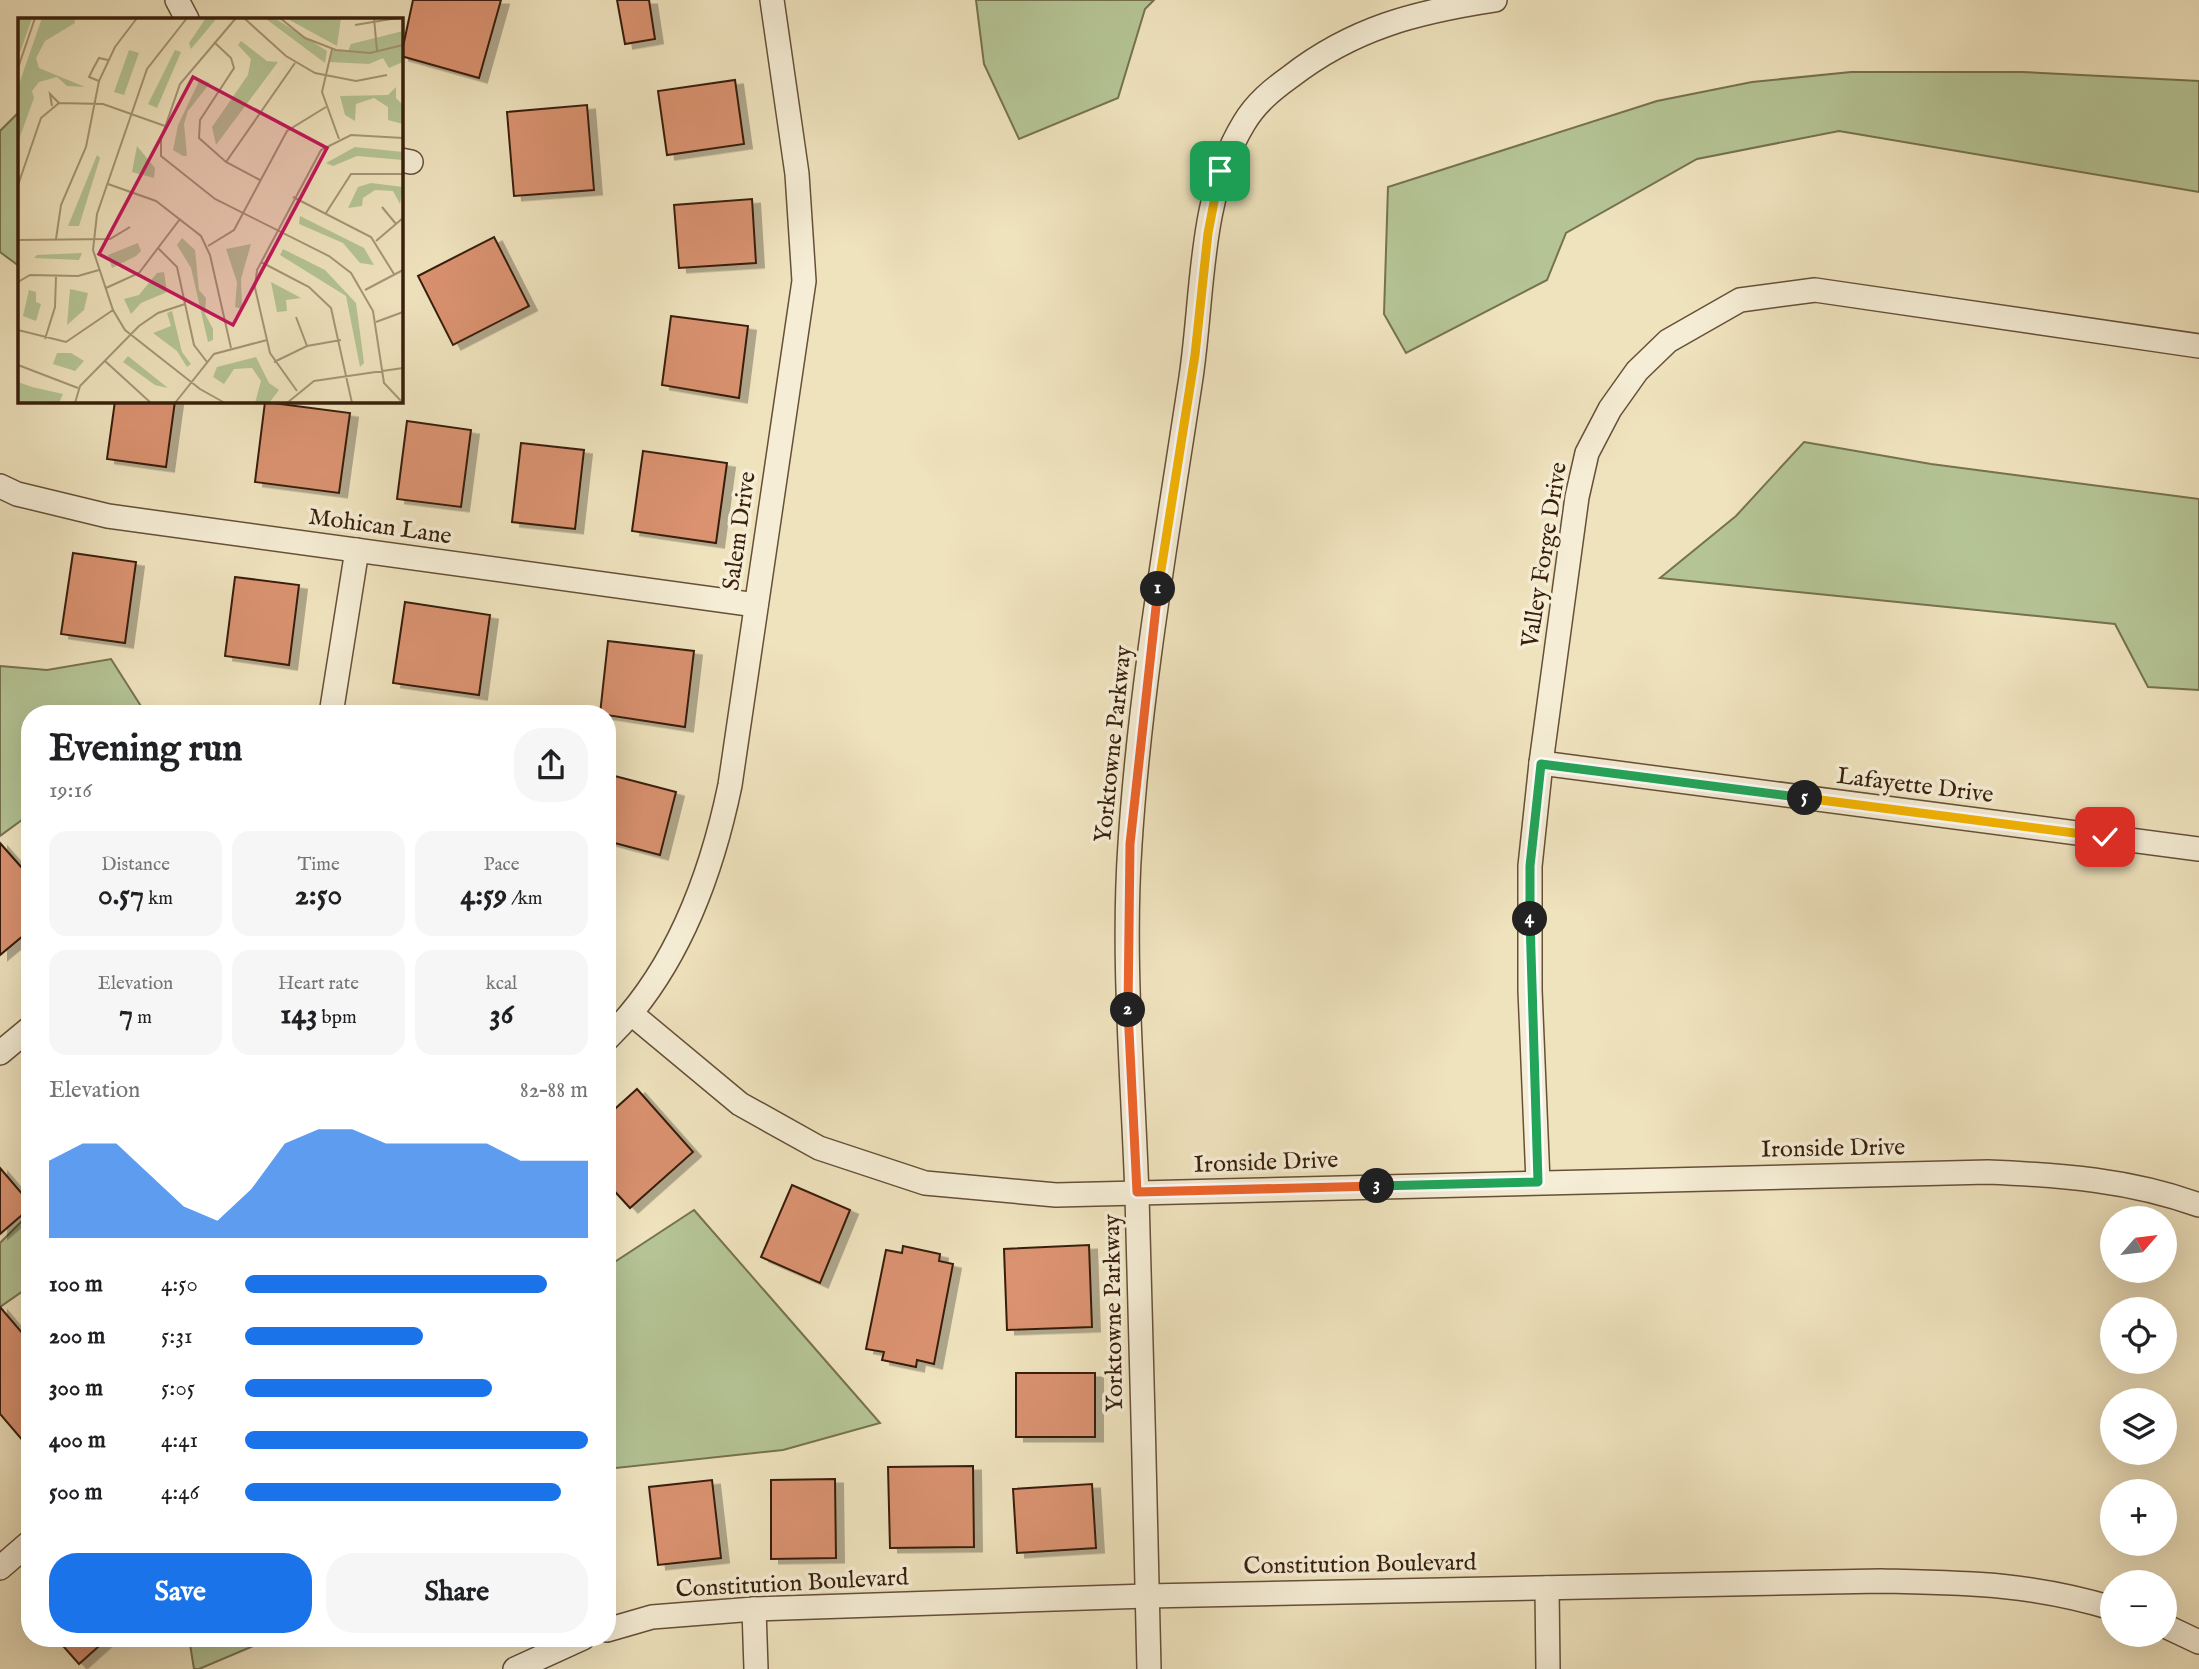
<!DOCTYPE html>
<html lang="en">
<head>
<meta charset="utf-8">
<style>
	:root { --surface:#fff; --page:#f6f6f6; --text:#202124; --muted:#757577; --accent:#1a73e8 }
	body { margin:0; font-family:"IM FELL English",serif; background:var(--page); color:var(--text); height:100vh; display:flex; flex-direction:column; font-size:26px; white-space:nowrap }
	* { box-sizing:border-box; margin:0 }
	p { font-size:23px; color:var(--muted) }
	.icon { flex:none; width:38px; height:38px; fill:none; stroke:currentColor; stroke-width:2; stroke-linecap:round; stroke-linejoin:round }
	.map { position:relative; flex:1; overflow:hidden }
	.drawer { position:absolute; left:21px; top:705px; width:595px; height:942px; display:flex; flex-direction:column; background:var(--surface); border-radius:28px; box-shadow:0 7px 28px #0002 }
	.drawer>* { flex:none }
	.needle { width:46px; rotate:62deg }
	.tools { position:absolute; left:2100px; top:1206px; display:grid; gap:14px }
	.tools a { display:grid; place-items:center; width:77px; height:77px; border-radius:50%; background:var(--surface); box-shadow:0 7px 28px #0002; font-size:35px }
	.pin { position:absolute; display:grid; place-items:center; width:60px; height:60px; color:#fff; margin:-30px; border-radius:14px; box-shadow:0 4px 10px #0006 }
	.km { position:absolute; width:35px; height:35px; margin:-18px; border-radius:50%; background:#222; color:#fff; font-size:19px; line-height:35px; text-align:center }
	.round { display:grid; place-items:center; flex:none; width:74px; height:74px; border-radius:28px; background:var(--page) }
	.headline { display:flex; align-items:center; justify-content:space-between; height:119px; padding:0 28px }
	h1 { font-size:38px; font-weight:700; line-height:52px }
	.figures { display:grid; grid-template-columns:repeat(3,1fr); gap:10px; height:119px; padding:7px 28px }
	.figures div { display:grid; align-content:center; border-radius:18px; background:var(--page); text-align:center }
	.figures b { font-size:30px; font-weight:700 }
	.figures small { font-size:19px; font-weight:400 }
	.figures p { font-size:19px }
	.chart { height:196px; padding:14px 28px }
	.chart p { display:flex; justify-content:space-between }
	.chart svg { width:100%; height:126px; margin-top:7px; fill:var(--accent); opacity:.7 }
	.button { display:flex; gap:14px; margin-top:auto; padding:14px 28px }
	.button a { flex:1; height:80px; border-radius:28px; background:var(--accent); color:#fff; font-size:28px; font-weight:700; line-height:80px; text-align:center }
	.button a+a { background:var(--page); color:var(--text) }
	ul { padding:0 28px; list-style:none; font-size:23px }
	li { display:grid; grid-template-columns:112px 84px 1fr; align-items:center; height:52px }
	li i { height:18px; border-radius:9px; background:var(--accent) }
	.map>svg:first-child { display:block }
</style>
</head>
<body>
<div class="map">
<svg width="2199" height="1669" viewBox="0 0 2199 1669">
	<defs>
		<filter id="shadow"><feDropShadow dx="8" dy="4.5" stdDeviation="0" flood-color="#0004"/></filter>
	</defs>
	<rect width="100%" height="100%" fill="#efe3be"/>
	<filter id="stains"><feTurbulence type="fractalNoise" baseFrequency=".00286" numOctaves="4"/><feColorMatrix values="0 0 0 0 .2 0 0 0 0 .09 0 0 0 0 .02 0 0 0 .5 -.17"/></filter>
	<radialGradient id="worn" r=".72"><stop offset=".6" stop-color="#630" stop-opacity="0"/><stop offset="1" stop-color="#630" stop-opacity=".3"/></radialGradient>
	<!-- green -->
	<g fill="#b5c495" stroke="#767250" stroke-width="2">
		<path d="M 976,0 L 1154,0 L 1145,9 L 1118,98 L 1019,139 L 984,64 Z"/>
		<path d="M 1851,72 L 2022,72 L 2199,81 L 2199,192 L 1839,131 L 1697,159 L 1566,233 L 1547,280 L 1406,353 L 1384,314 L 1388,187 L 1657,101 L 1752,82 Z"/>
		<path d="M 19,112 L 19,266 L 0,252 L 0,131 Z"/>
		<path d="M 1804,442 L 1931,464 L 2199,499 L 2199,690 L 2148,687 L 2115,624 L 1660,578 L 1736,516 Z"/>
		<path d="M 111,659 L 146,714 L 30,714 L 30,814 L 0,836 L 0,666 L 47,670 Z"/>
		<path d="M 694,1210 L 880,1423 L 783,1450 L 607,1469 L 607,1267 Z"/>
		<path d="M 30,1213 L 30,1291 L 26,1289 L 0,1307 L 0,1243 Z"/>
		<path d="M 189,1638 L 272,1638 L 199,1669 L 194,1669 Z"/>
	</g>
	<!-- building -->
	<g fill="#da9270" stroke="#381f0c" stroke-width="2" filter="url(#shadow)">
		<path d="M 413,0 L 501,0 L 479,78 L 401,56 Z"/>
		<path d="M 617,0 L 649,0 L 655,39 L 625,44 Z"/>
		<path d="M 735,80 L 744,144 L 667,155 L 658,91 Z"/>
		<path d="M 587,105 L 594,190 L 514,196 L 507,112 Z"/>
		<path d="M 752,199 L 756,263 L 679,268 L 674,205 Z"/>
		<path d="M 494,237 L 529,306 L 453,345 L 418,276 Z"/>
		<path d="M 671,316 L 748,326 L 739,398 L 662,385 Z"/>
		<path d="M 115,401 L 175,401 L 166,467 L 107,459 Z"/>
		<path d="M 265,402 L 350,413 L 339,493 L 255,482 Z"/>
		<path d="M 407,421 L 471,430 L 461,507 L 397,499 Z"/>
		<path d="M 521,443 L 584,450 L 575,529 L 512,522 Z"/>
		<path d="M 643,451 L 727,463 L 716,543 L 632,531 Z"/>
		<path d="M 73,553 L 136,562 L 125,643 L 61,634 Z"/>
		<path d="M 235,577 L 299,585 L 289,665 L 225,656 Z"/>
		<path d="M 405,602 L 490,615 L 479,695 L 393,683 Z"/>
		<path d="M 608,641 L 694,651 L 685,727 L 600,714 Z"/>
		<path d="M 607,774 L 676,792 L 660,855 L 607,841 Z"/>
		<path d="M 0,843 L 30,877 L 30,930 L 0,955 Z"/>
		<path d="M 637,1089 L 693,1152 L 630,1208 L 607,1183 L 607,1116 Z"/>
		<path d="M 0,1168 L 30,1203 L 30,1208 L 0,1234 Z"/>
		<path d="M 792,1185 L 850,1210 L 820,1283 L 761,1257 Z"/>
		<path d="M 1089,1245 L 1092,1327 L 1007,1330 L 1004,1249 Z"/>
		<path d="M 903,1246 L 940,1254 L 939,1261 L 953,1264 L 934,1364 L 917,1360 L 916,1367 L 882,1360 L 884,1352 L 866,1349 L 886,1250 L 902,1253 Z"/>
		<path d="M 0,1307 L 30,1342 L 30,1449 L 0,1414 Z"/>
		<rect x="1016" y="1373" width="79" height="64"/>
		<path d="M 973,1466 L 974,1547 L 890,1548 L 888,1467 Z"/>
		<path d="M 835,1479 L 836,1558 L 771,1559 L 771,1480 Z"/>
		<path d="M 712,1480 L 721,1558 L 658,1565 L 649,1487 Z"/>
		<path d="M 1092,1484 L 1096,1548 L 1017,1553 L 1013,1489 Z"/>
		<path d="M 56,1638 L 108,1638 L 79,1664 Z"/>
	</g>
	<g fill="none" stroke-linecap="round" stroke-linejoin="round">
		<defs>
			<g id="minor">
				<path d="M 177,0 L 187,19"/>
				<path d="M 401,160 L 411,162"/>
				<path d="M 0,486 L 17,494 L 108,516 L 756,605"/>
				<path d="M 331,714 L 357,550"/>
				<path d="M 1541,763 L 2199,849"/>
				<path d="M 633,1015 L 740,1104 L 819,1148 L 925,1183 L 1056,1195 L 1988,1172 C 2061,1175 2130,1180 2199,1205"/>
				<path d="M 607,1039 C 676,972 711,877 730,785 L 804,281 L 797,174 L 772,0"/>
				<path d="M 0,1053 L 30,1028"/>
				<path d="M 1538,1182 L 1530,990 L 1530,866 L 1541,763 L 1577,497 L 1587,453 L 1610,409 L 1637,371 L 1668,341 L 1740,300 L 1815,290 L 2199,346"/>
				<path d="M 0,1568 L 30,1542"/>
				<path d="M 1547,1588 L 1548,1669"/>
				<path d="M 754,1609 L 756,1669"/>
				<path d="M 2165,1626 L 2199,1642"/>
				<path d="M 607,1630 L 652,1617 L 754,1609 L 1147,1596 L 1881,1581 C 1966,1583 2029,1583 2112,1608"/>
				<path d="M 515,1669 L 583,1638"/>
				<path d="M 1149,1669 C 1145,1511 1142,1354 1137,1196 C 1133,1078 1122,961 1130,844 C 1140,689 1167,536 1190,384 C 1204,297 1197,200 1244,123 C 1256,103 1272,90 1290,77 C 1353,28 1416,12 1495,0"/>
			</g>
		</defs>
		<!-- minor casing -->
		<use href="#minor" stroke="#665038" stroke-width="26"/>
		<!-- minor -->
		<use href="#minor" stroke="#f5edd5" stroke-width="23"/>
	</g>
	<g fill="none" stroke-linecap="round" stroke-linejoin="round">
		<defs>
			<path id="split-1" d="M 1158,589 L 1195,355 L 1208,233 L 1220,171"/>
			<path id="split-2" d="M 1128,1010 L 1130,844 L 1158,589"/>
			<path id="split-3" d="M 1128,1010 L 1137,1192 L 1377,1186"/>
			<path id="split-4" d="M 1377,1186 L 1538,1182 L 1530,919"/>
			<path id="split-5" d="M 1530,919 L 1530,866 L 1541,764 L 1805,798"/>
			<path id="split-6" d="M 1805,798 L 2105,837"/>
		</defs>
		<!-- split-1 casing -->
		<use href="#split-1" stroke="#fff" stroke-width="14"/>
		<!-- split-2 casing -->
		<use href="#split-2" stroke="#fff" stroke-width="14"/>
		<!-- split-3 casing -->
		<use href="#split-3" stroke="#fff" stroke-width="14"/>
		<!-- split-4 casing -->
		<use href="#split-4" stroke="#fff" stroke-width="14"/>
		<!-- split-5 casing -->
		<use href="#split-5" stroke="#fff" stroke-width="14"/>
		<!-- split-6 casing -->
		<use href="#split-6" stroke="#fff" stroke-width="14"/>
		<!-- split-1 -->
		<use href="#split-1" stroke="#f5b400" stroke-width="9"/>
		<!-- split-2 -->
		<use href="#split-2" stroke="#f0652b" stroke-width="9"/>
		<!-- split-3 -->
		<use href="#split-3" stroke="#f0652b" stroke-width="9"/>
		<!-- split-4 -->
		<use href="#split-4" stroke="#22a559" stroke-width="9"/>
		<!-- split-5 -->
		<use href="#split-5" stroke="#22a559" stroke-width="9"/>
		<!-- split-6 -->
		<use href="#split-6" stroke="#f5b400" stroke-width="9"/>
	</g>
	<g text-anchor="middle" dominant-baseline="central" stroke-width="7" stroke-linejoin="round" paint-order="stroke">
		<!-- street labels -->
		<g font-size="24" fill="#381f0c" stroke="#f5edd5">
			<text transform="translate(380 527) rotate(8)">Mohican Lane</text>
			<text transform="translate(740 531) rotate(-82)">Salem Drive</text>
			<text transform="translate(1545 555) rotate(-81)">Valley Forge Drive</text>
			<text transform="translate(1114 744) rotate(-84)">Yorktowne Parkway</text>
			<text transform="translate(1915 786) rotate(7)">Lafayette Drive</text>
			<text transform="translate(1833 1149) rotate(-1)">Ironside Drive</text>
			<text transform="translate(1266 1163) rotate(-2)">Ironside Drive</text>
			<text transform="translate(1114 1313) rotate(-91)">Yorktowne Parkway</text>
			<text transform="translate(1360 1565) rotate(-1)">Constitution Boulevard</text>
			<text transform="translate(792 1584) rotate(-3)">Constitution Boulevard</text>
		</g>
	</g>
	<!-- overview -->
	<g transform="translate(18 18)">
		<rect width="385" height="385" fill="#efe3be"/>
		<path d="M 0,0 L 14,0 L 0,40 ZM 24,0 L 56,0 L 57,5 L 27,23 L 18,40 L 21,50 L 67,69 L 49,68 L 39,59 L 21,64 L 14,73 L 16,80 L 0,124 L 0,69 ZM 188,0 L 199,0 L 173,31 L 171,25 ZM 323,0 L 319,28 L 268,0 ZM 258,1 L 309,33 L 307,45 L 248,1 ZM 385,13 L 385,44 L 371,50 L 365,40 L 351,46 L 311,44 L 314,32 L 330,33 L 333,26 ZM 223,23 L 249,43 L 260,44 L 198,127 L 194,109 L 230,57 L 233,41 L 220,27 ZM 111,32 L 121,35 L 106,77 L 96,74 ZM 157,32 L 163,34 L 139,90 L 130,86 ZM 182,61 L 192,65 L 170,93 L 166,106 L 169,138 L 165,138 L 155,132 L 160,107 ZM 378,69 L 378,80 L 385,87 L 385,106 L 370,102 L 370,89 L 356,80 L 338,86 L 337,103 L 327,97 L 322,78 L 370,77 ZM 119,128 L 137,150 L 136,160 L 114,154 ZM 337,129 L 385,134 L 385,142 L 339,138 L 315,148 L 308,145 ZM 79,137 L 82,140 L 61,208 L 50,208 ZM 353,165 L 385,169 L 382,186 L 375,173 L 357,172 L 345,180 L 344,188 L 330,190 L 340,169 ZM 282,198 L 346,230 L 356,247 L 342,245 L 325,225 L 281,206 ZM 164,220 L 177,232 L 181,272 L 188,280 L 187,296 L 195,311 L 195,322 L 190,324 L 173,250 L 159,227 ZM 120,225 L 123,233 L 118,238 L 94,250 L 90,237 ZM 233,226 L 223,261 L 224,291 L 217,289 L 219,264 L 208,231 ZM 265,231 L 307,252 L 338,285 L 346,345 L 342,349 L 328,278 L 262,237 ZM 64,235 L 61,242 L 16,240 L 19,237 ZM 146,254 L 149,274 L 123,285 L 113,296 L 106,281 L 121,277 L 139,255 ZM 253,264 L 283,280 L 268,282 L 269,293 L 259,294 ZM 52,271 L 70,275 L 66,292 L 49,307 ZM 11,272 L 18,274 L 18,284 L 23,286 L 18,303 L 5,298 ZM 154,293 L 164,334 L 173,346 L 169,349 L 159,333 L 135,315 L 153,308 L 149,295 ZM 39,335 L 53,335 L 66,343 L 57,353 L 35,346 ZM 110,338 L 150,370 L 137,367 L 105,344 ZM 238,339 L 251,365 L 261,372 L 251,385 L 237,385 L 243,363 L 234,350 L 216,351 L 206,366 L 195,359 L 199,349 ZM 0,364 L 14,369 L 45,376 L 41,385 L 0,385 Z" fill="#b5c495"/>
		<path fill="none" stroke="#a69577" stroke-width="2" d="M 169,0 L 129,51 L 79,196 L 75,232 L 95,292 L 107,312 L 182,371 L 207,385M 218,0 L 162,66 L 143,121 L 143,138 L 197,181 L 311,238 L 333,255 L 355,293 L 366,365 L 385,385M 226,0 L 268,38 L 297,55 L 338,63 L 369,57M 262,0 L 287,20 L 318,32 L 352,35 L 385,27M 356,0 L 359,33M 337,7 L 379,0M 196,24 L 213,40 L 216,50 L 182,102 L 181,120 L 208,144 L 242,162M 314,31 L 304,74 L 321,121M 0,50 L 17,0M 81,63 L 71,59 L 76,49 L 81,40 L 90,42M 34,88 L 32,76 L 41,85M 208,144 L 277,45M 90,166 L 138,183 L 183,218 L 192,237 L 213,330M 0,167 L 23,100 L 41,85 L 85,86 L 147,108M 275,179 L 353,219 L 376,256M 364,189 L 378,206M 308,195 L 333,156 L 385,156M 38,221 L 43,187 L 68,129 L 81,63 L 97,29 L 119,0M 0,222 L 92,221 L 112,209M 358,223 L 385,200M 190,228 L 216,212 L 269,113 L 308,89M 140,230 L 159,249 L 176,327 L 189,344M 243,244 L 291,269 L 313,290 L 334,385M 0,264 L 12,257 L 60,258 L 81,252M 88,270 L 121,255 L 162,201M 347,272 L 385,252M 278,299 L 289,328M 358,304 L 385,294M 0,312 L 48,324 L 95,292M 27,321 L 37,289 L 38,258M 87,343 L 133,385M 256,344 L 289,328 L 323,322M 0,347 L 60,370M 279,373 L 252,335 L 237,270 L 239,252 L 303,132 L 333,117 L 385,120M 57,385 L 62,368 L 121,308 L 140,295 L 167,286M 157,385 L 196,336 L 249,322M 269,385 L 296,363 L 385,350"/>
		<path fill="#c2185b" fill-opacity="0.15" stroke="#c2185b" stroke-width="3.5" d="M 175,59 L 309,130 L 215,307 L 81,236 Z"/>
		<rect width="385" height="385" fill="none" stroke="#381f0c" stroke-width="3.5"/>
	</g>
	<rect width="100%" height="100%" filter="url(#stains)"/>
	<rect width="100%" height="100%" fill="url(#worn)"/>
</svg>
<div class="tools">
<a><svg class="needle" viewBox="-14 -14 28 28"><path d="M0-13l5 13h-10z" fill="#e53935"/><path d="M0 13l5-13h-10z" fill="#757577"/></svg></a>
<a><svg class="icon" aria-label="locate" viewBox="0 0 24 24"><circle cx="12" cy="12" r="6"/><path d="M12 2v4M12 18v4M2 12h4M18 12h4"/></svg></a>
<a><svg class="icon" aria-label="layers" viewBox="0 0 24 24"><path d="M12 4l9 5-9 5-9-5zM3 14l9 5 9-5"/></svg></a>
<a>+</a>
<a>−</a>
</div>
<div class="pin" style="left:1220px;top:171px;background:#1e9e55"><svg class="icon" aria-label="arrive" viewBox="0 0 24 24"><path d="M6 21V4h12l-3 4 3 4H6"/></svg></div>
<div class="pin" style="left:2105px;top:837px;background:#d93025"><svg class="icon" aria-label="check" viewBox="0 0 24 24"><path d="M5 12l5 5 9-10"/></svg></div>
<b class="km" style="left:1158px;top:589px">1</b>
<b class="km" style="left:1128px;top:1010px">2</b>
<b class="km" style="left:1377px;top:1186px">3</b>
<b class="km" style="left:1530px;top:919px">4</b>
<b class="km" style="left:1805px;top:798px">5</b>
<section class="drawer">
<div class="headline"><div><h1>Evening run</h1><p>19:16</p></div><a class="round"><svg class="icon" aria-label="share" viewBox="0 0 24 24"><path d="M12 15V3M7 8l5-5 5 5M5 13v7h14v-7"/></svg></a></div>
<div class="figures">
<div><p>Distance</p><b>0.57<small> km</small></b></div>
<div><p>Time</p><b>2:50</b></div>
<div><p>Pace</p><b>4:59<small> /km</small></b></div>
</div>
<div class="figures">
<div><p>Elevation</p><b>7<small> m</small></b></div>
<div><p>Heart rate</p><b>143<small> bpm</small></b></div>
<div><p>kcal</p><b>36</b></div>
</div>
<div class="chart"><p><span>Elevation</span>82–88 m</p>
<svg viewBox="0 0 160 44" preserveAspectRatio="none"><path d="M0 44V17L10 11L20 11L30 22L40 33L50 38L60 27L70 11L80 6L90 6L100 11L110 11L120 11L130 11L140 17L150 17L160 17V44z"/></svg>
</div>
<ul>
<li><b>100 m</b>4:50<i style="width:88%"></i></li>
<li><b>200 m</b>5:31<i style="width:52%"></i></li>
<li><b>300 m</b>5:05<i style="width:72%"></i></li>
<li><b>400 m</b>4:41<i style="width:100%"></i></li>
<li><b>500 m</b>4:46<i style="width:92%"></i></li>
</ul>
<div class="button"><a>Save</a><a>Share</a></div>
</section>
</div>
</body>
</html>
